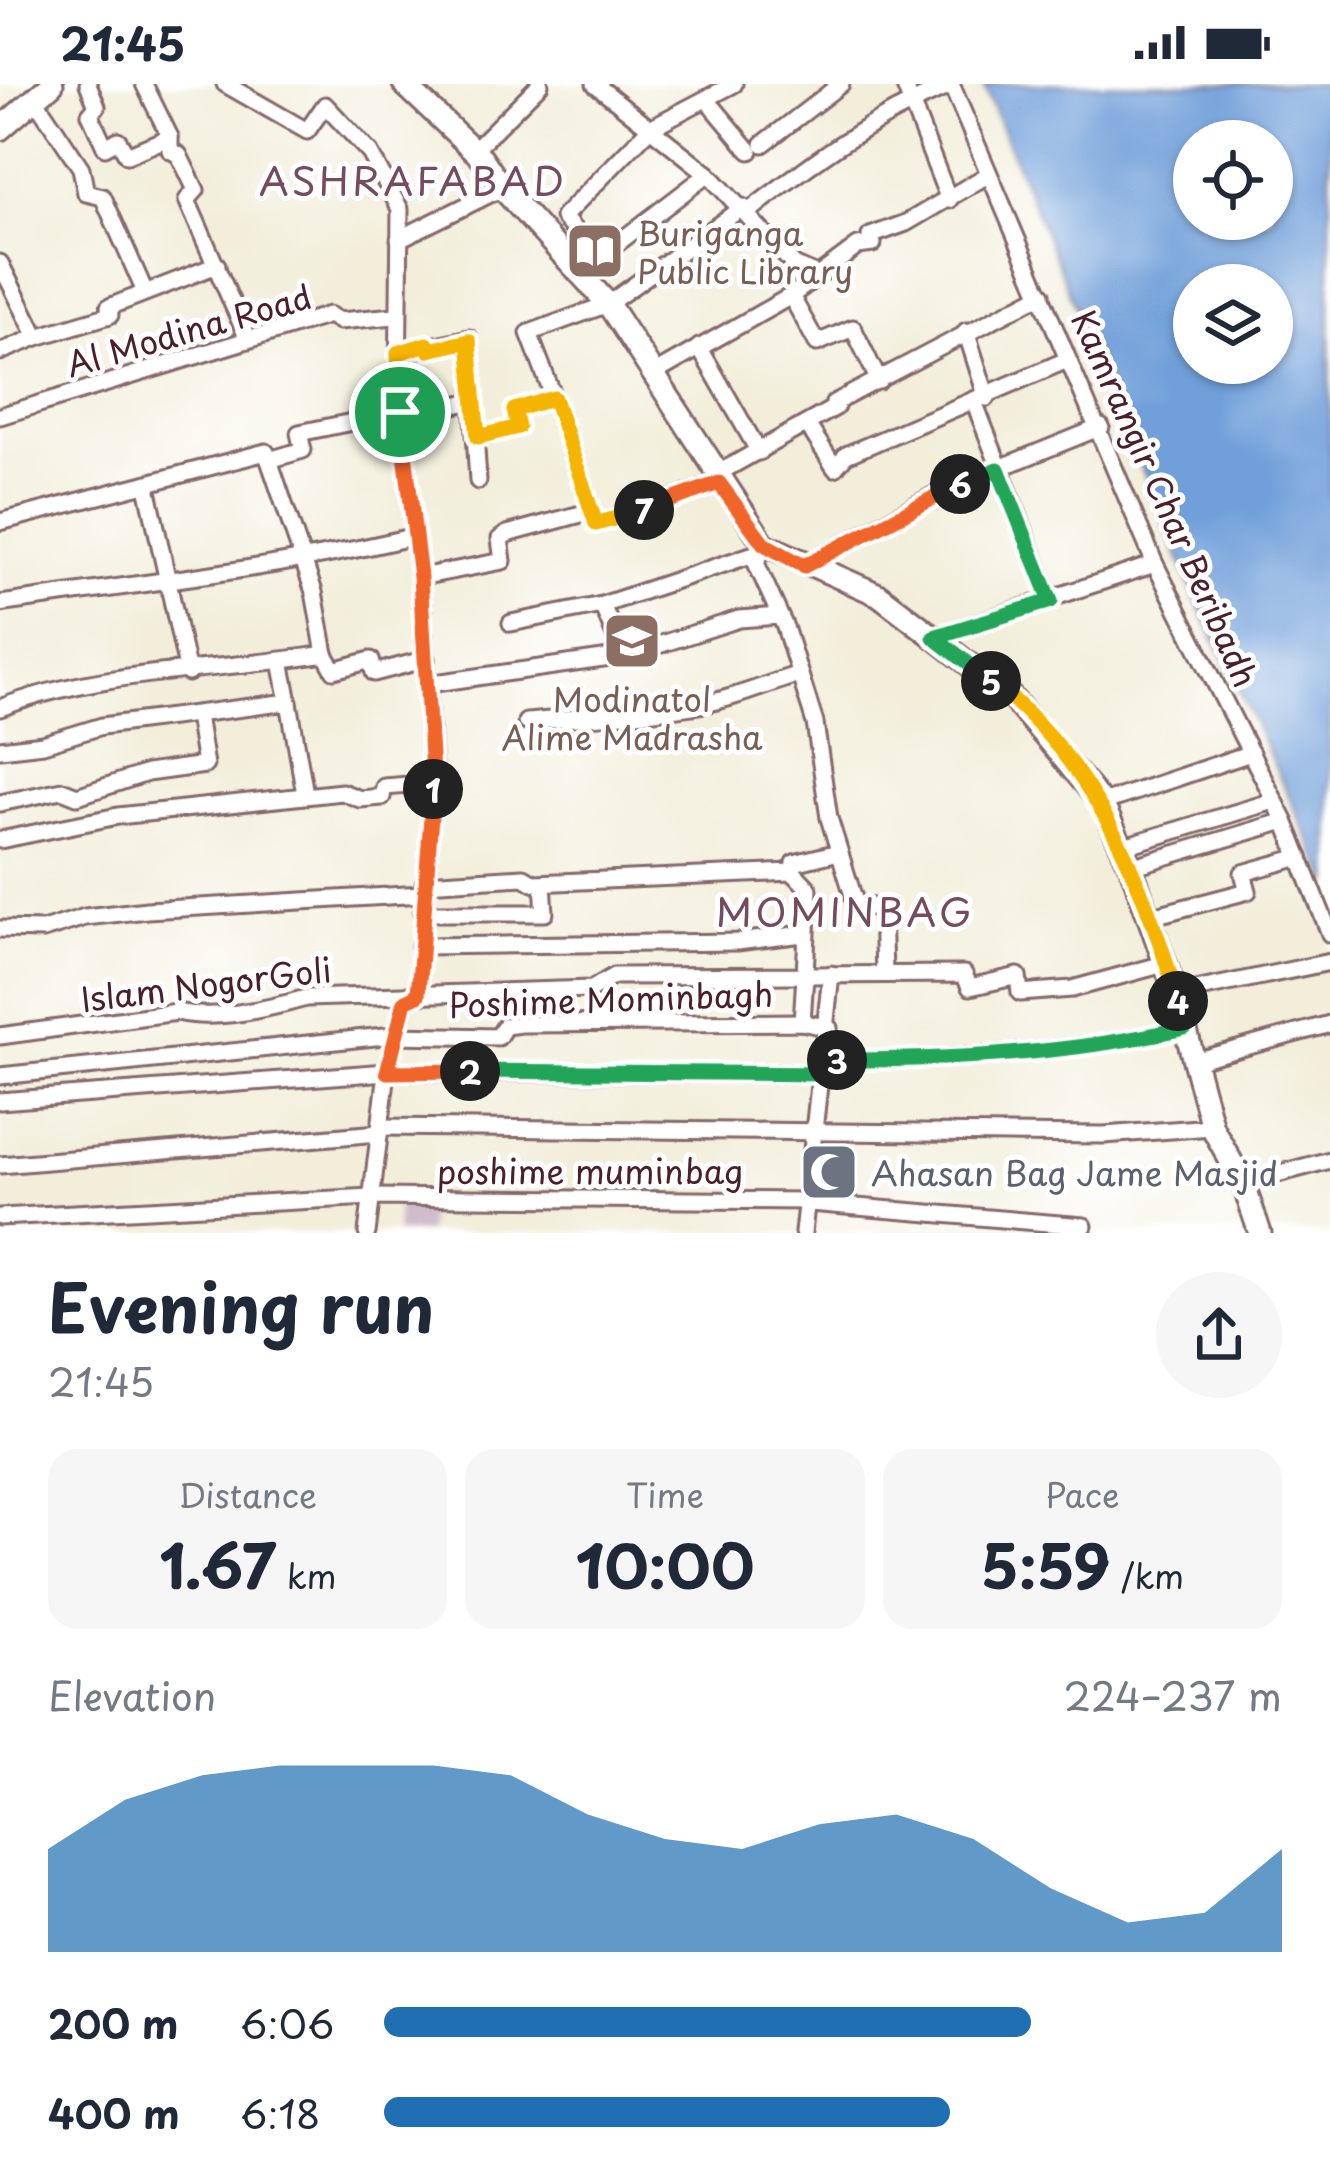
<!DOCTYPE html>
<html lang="en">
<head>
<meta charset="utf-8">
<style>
	:root { --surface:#fff; --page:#f6f6f7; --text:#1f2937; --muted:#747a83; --accent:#1f6fb2 }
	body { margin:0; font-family:"Playpen Sans",sans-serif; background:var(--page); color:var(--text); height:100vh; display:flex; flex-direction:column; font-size:45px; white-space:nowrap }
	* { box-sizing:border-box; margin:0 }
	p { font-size:39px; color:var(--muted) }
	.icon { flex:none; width:66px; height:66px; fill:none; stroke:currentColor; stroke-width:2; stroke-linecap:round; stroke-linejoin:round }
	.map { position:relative; height:1149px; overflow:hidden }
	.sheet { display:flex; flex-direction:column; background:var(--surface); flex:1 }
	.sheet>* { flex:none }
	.controls { position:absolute; left:1173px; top:36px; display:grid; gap:24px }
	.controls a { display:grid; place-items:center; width:120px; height:120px; border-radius:50%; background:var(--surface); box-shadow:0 3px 9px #0004; font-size:60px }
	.pin { position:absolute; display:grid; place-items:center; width:102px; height:102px; color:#fff; margin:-51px; border:6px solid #fff; border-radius:50%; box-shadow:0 3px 12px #0007 }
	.km { position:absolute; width:60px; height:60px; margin:-30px; border-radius:50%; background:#222; color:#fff; font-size:33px; line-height:60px; text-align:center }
	.round { display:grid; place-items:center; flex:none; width:126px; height:126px; border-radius:63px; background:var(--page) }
	.summary { display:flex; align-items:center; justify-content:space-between; height:204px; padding:0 48px }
	h1 { font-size:66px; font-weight:700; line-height:90px }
	.stats { display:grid; grid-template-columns:repeat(3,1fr); gap:18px; height:204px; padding:12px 48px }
	.stats div { display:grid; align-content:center; border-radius:30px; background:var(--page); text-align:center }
	.stats b { font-size:60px; font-weight:700 }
	.stats small { font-size:33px; font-weight:400 }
	.stats p { font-size:33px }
	.chart { height:336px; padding:24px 48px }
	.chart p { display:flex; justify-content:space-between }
	.chart svg { width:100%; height:216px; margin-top:12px; fill:var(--accent); opacity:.7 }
	ul { padding:0 48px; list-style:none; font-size:39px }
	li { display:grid; grid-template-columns:192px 144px 1fr; align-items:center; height:90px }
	li i { height:30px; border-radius:15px; background:var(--accent) }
	.status { display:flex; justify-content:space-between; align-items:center; height:84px; padding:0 60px; background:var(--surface); direction:ltr }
	.status svg { height:33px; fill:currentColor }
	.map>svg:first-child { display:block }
</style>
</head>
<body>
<div class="status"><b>21:45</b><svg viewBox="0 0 49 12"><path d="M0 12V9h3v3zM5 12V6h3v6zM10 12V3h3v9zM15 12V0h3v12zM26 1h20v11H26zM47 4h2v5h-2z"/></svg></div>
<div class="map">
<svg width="1330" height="1149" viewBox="0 0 1330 1149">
	<rect width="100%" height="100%" fill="#fff"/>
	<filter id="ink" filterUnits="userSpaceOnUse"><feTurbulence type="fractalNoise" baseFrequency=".00833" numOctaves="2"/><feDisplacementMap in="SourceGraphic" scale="24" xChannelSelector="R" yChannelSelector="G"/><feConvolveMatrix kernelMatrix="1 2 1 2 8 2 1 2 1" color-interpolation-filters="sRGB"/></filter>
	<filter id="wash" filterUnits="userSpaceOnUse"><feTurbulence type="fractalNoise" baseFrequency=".004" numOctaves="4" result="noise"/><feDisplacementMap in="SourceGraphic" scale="48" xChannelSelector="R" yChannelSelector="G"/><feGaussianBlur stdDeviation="2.7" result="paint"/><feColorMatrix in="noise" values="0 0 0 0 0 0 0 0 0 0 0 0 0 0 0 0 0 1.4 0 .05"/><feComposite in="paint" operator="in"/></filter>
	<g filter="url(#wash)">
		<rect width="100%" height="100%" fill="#f2eeda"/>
		<!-- industrial -->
		<path fill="#d0bdcc" d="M 398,1116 L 429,1121 L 428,1149 L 396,1149 Z"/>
		<!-- water -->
		<path fill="#709fd9" stroke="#5d5f82" stroke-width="3" fill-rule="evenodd" d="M 983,0 L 1330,0 L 1330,800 L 1197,517 ZM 1194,57 L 1272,57 L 1272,135 L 1194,135 ZM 1194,201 L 1272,201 L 1272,279 L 1194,279 Z"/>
	</g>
	<g filter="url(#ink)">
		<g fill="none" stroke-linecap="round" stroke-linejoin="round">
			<defs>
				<g id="street">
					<path d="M 88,0 L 97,22 L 90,30 L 105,63 L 118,56 L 127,71 L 170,53"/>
					<path d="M 144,0 L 170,53 L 170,66 L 179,71 L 196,106 L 187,116 L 247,253"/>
					<path d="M 225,0 L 307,47 L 325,21 L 370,69 L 400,125 L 398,315 L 420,493 L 434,699 L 418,911 L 405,918 L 387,988 L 367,1149"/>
					<path d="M 595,0 L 708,90"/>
					<path d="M 904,0 L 949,116"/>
					<path d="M 951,0 L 1155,480 L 1285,737 L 1330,850"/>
					<path d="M 35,15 L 81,84 L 86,109 L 103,113 L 145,208"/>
					<path d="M 708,17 L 750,67"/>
					<path d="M 763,60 L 841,0"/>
					<path d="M 474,66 L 540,0"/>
					<path d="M 748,128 C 820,72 867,37 951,1"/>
					<path d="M 399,155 L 502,104"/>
					<path d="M 599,175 L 563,133 L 650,44 L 734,0"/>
					<path d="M 0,179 L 37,253 L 110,231 L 109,223 L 217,181"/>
					<path d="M 580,188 L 708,90 L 794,181 L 819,192"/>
					<path d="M 791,212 L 817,259 L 853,244 L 879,297"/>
					<path d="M 966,247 L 987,314"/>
					<path d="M 699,263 L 759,368"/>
					<path d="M 0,268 L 37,253"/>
					<path d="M 398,269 L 469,254 L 473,317"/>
					<path d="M 653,290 L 791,212 L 858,162 L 873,160 L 870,152 L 906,139 L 986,92"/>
					<path d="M 554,314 L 596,440 L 719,399"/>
					<path d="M 975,320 L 1051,516"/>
					<path d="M 0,332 L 329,231 L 339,237 L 395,232"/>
					<path d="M 400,333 L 473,317 L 478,397"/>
					<path d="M 807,340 L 835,384 L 846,371 L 1067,276"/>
					<path d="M 478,353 L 518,343 L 514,326 L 554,314 L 529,249 L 608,220 L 743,123"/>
					<path d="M 269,376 L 314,508 L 325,570"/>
					<path d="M 269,376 L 303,366 L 299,349 L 400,328"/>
					<path d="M 715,391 L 836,323 L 834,319 L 1042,210"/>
					<path d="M 147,402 L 188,589"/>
					<path d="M 0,438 L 266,368 L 269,376"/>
					<path d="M 764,460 L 756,479 L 785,543 L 815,639 L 829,734 L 855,818 L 882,826 L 884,890"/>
					<path d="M 804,482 L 940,408 L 1101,343"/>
					<path d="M 420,493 L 503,477 L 500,455 L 507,450 L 592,427"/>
					<path d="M 0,520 C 139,499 279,485 415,452"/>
					<path d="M 602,521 L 624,572"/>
					<path d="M 511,539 L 602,521 L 760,468"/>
					<path d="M 934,553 L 1155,480"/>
					<path d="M 281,577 L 289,618"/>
					<path d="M 428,600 L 624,572 L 739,535 L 779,532"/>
					<path d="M 0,624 C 102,584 218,588 325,570 L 334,586 L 371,576 L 374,589 L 427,575"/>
					<path d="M 526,638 C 580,633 637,631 692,622 C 728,617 765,601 799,590"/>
					<path d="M 0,665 L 43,660 L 102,642 L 289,618 L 305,710"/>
					<path d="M 0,719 L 62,706 L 77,712 L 147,689 L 205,681 L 197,631"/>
					<path d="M 1102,719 L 1251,669"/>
					<path d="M 0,756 L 118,732 L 342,708 L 360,715 L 382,713 L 384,703 L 434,699"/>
					<path d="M 1121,763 L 1274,717"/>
					<path d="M 1131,783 L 1285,737"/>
					<path d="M 424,799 L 524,793 L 534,799 L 793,788"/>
					<path d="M 422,829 L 545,829 L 543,799"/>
					<path d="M 1149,833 L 1248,807 L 1243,789 L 1300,773"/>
					<path d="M 0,845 L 43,846 L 85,833 L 147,826 L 423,810"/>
					<path d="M 420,862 L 737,858 L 804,850"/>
					<path d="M 1176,910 L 1330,878"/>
					<path d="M 802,938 L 805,891 L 964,890 L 970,903 L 1018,892 L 1020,909 L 1072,905 L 1164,880"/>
					<path d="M 0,952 L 177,928 C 215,937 268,925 306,914 L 592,905 L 614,892 L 805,891 L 809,805 L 793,788 L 794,779 L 839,768"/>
					<path d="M 825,976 C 946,976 1066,970 1185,944"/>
					<path d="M 1194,977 L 1330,940"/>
					<path d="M 0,992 L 394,951 L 498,953 L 505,942 L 521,940 L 802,938 L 829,944"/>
					<path d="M 0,1017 L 387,988 L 823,990"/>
					<path d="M 380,1043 L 1104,1051 L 1212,1043"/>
					<path d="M 0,1081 L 379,1049"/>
					<path d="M 1243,1099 L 1330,1076"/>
					<path d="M 809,1119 L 1084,1142"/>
					<path d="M 0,1133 L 371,1113 L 809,1117"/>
					<path d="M 803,1149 L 831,890"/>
				</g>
				<g id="secondary">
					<path d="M 404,0 L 482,74 L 502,104 L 608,220 L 764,460 L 879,511 L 934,553 L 1011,613 L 1102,719 L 1131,783 L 1176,910 L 1212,1043 L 1243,1099 L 1260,1149"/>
					<path d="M 0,45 L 52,0"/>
				</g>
			</defs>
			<!-- street casing -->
			<use href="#street" stroke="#856768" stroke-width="21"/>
			<!-- secondary casing -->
			<use href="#secondary" stroke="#856768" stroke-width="27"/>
			<!-- street -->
			<use href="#street" stroke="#fff" stroke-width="15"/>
			<!-- secondary -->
			<use href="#secondary" stroke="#fff" stroke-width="21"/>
		</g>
	</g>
	<g fill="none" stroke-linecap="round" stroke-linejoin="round" filter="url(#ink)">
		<defs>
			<path id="split-1" d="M 400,328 L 420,493 L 433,705"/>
			<path id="split-2" d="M 433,705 L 418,911 L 405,917 L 387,988 L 470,987"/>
			<path id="split-3" d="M 470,987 L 823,990 L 825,976 L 837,976"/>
			<path id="split-4" d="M 837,976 C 953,976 1071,970 1185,944 L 1178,917"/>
			<path id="split-5" d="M 991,597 C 1094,677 1143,795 1178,917"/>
			<path id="split-6" d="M 960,400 L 998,385 L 1051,517 L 934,553 L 991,597"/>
			<path id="split-7" d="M 644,426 L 719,399 L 764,460 L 804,482 L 960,400"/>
			<path id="split-8" d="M 469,257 L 478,353 L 518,343 L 514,326 L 554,314 L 596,440 L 644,426"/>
			<path id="split-9" d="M 400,328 L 398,269 L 427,260 L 429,266 L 469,257"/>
		</defs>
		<!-- split-1 casing -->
		<use href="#split-1" stroke="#fff" stroke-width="24"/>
		<!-- split-2 casing -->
		<use href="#split-2" stroke="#fff" stroke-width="24"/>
		<!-- split-3 casing -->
		<use href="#split-3" stroke="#fff" stroke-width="24"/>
		<!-- split-4 casing -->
		<use href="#split-4" stroke="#fff" stroke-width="24"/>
		<!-- split-5 casing -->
		<use href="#split-5" stroke="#fff" stroke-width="24"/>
		<!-- split-6 casing -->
		<use href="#split-6" stroke="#fff" stroke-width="24"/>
		<!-- split-7 casing -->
		<use href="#split-7" stroke="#fff" stroke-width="24"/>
		<!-- split-8 casing -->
		<use href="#split-8" stroke="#fff" stroke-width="24"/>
		<!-- split-9 casing -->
		<use href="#split-9" stroke="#fff" stroke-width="24"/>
		<!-- split-1 -->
		<use href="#split-1" stroke="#f0652b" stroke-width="15"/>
		<!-- split-2 -->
		<use href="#split-2" stroke="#f0652b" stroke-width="15"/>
		<!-- split-3 -->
		<use href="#split-3" stroke="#22a559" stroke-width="15"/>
		<!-- split-4 -->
		<use href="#split-4" stroke="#22a559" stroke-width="15"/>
		<!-- split-5 -->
		<use href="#split-5" stroke="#f5b400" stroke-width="15"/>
		<!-- split-6 -->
		<use href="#split-6" stroke="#22a559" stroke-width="15"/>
		<!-- split-7 -->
		<use href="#split-7" stroke="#f0652b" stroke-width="15"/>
		<!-- split-8 -->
		<use href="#split-8" stroke="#f5b400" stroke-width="15"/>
		<!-- split-9 -->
		<use href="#split-9" stroke="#f5b400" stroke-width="15"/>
	</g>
	<!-- icons -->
	<defs>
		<symbol id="library-square" viewBox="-11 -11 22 22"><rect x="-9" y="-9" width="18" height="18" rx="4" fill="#8d6e63" stroke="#fff"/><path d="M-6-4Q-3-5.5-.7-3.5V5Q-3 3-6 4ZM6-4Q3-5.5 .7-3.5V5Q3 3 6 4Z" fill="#fff"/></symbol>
		<symbol id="school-square" viewBox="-11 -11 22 22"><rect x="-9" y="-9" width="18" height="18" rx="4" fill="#8d6e63" stroke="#fff"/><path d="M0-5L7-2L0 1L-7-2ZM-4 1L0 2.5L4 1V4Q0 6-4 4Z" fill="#fff"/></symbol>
		<symbol id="mosque-square" viewBox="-11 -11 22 22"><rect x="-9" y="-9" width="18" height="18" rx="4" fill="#6b7280" stroke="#fff"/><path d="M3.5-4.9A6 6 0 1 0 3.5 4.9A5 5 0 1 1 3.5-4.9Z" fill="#fff"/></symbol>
	</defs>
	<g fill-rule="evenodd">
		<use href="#library-square" x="562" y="134" width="66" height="66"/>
		<use href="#school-square" x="599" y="524" width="66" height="66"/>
		<use href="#mosque-square" x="796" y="1055" width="66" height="66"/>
	</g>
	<g text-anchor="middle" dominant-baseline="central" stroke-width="10" stroke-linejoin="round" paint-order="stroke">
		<!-- education labels -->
		<g font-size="33" fill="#785e54" stroke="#fff" text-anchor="start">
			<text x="637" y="148">Buriganga<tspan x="637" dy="38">Public Library</tspan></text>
			<text x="632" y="614" text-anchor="middle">Modinatol<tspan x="632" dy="38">Alime Madrasha</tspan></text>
		</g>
		<!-- street labels -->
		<g font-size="33" fill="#4a1f2b" stroke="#fff">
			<text transform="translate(188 245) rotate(-16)">Al Modina Road</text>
			<text transform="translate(1166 414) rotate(66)">Kamrangir Char Beribadh</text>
			<text transform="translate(206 899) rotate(-7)">Islam NogorGoli</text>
			<text transform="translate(611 914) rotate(-2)">Poshime Mominbagh</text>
			<text x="590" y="1086">poshime muminbag</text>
		</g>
		<!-- worship labels -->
		<g font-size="33" fill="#5b616d" stroke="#fff" text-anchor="start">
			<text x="871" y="1088">Ahasan Bag Jame Masjid</text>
		</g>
		<!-- quarter labels -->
		<g font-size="39" letter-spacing="3" fill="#754b5d" stroke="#fff">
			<text x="413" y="95">ASHRAFABAD</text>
			<text x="845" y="826">MOMINBAG</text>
		</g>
	</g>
</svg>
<div class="controls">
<a><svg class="icon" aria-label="locate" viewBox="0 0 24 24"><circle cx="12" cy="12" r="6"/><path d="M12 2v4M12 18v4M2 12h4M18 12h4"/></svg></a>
<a><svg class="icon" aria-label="layers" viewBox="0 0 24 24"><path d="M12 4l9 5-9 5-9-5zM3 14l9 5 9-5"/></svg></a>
</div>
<div class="pin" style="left:400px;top:328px;background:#1e9e55"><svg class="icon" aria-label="arrive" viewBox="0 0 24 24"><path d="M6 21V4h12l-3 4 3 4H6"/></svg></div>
<b class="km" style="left:433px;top:705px">1</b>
<b class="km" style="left:470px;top:987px">2</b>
<b class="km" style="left:837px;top:976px">3</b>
<b class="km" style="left:1178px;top:917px">4</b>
<b class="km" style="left:991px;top:597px">5</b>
<b class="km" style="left:960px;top:400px">6</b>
<b class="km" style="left:644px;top:426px">7</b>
</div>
<section class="sheet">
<div class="summary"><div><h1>Evening run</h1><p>21:45</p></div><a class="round"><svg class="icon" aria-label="share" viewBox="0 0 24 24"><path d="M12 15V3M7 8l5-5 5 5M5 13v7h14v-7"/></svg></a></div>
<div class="stats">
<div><p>Distance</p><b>1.67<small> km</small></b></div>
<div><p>Time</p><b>10:00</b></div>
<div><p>Pace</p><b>5:59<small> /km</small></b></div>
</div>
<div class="chart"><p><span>Elevation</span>224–237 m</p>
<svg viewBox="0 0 160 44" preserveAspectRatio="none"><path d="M0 44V23L10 13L20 8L30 6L40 6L50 6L60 8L70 16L80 21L90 23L100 18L110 16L120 21L130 31L140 38L150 36L160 23V44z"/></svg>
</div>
<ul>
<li><b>200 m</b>6:06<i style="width:72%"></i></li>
<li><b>400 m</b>6:18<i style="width:63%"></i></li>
</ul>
</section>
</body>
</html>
